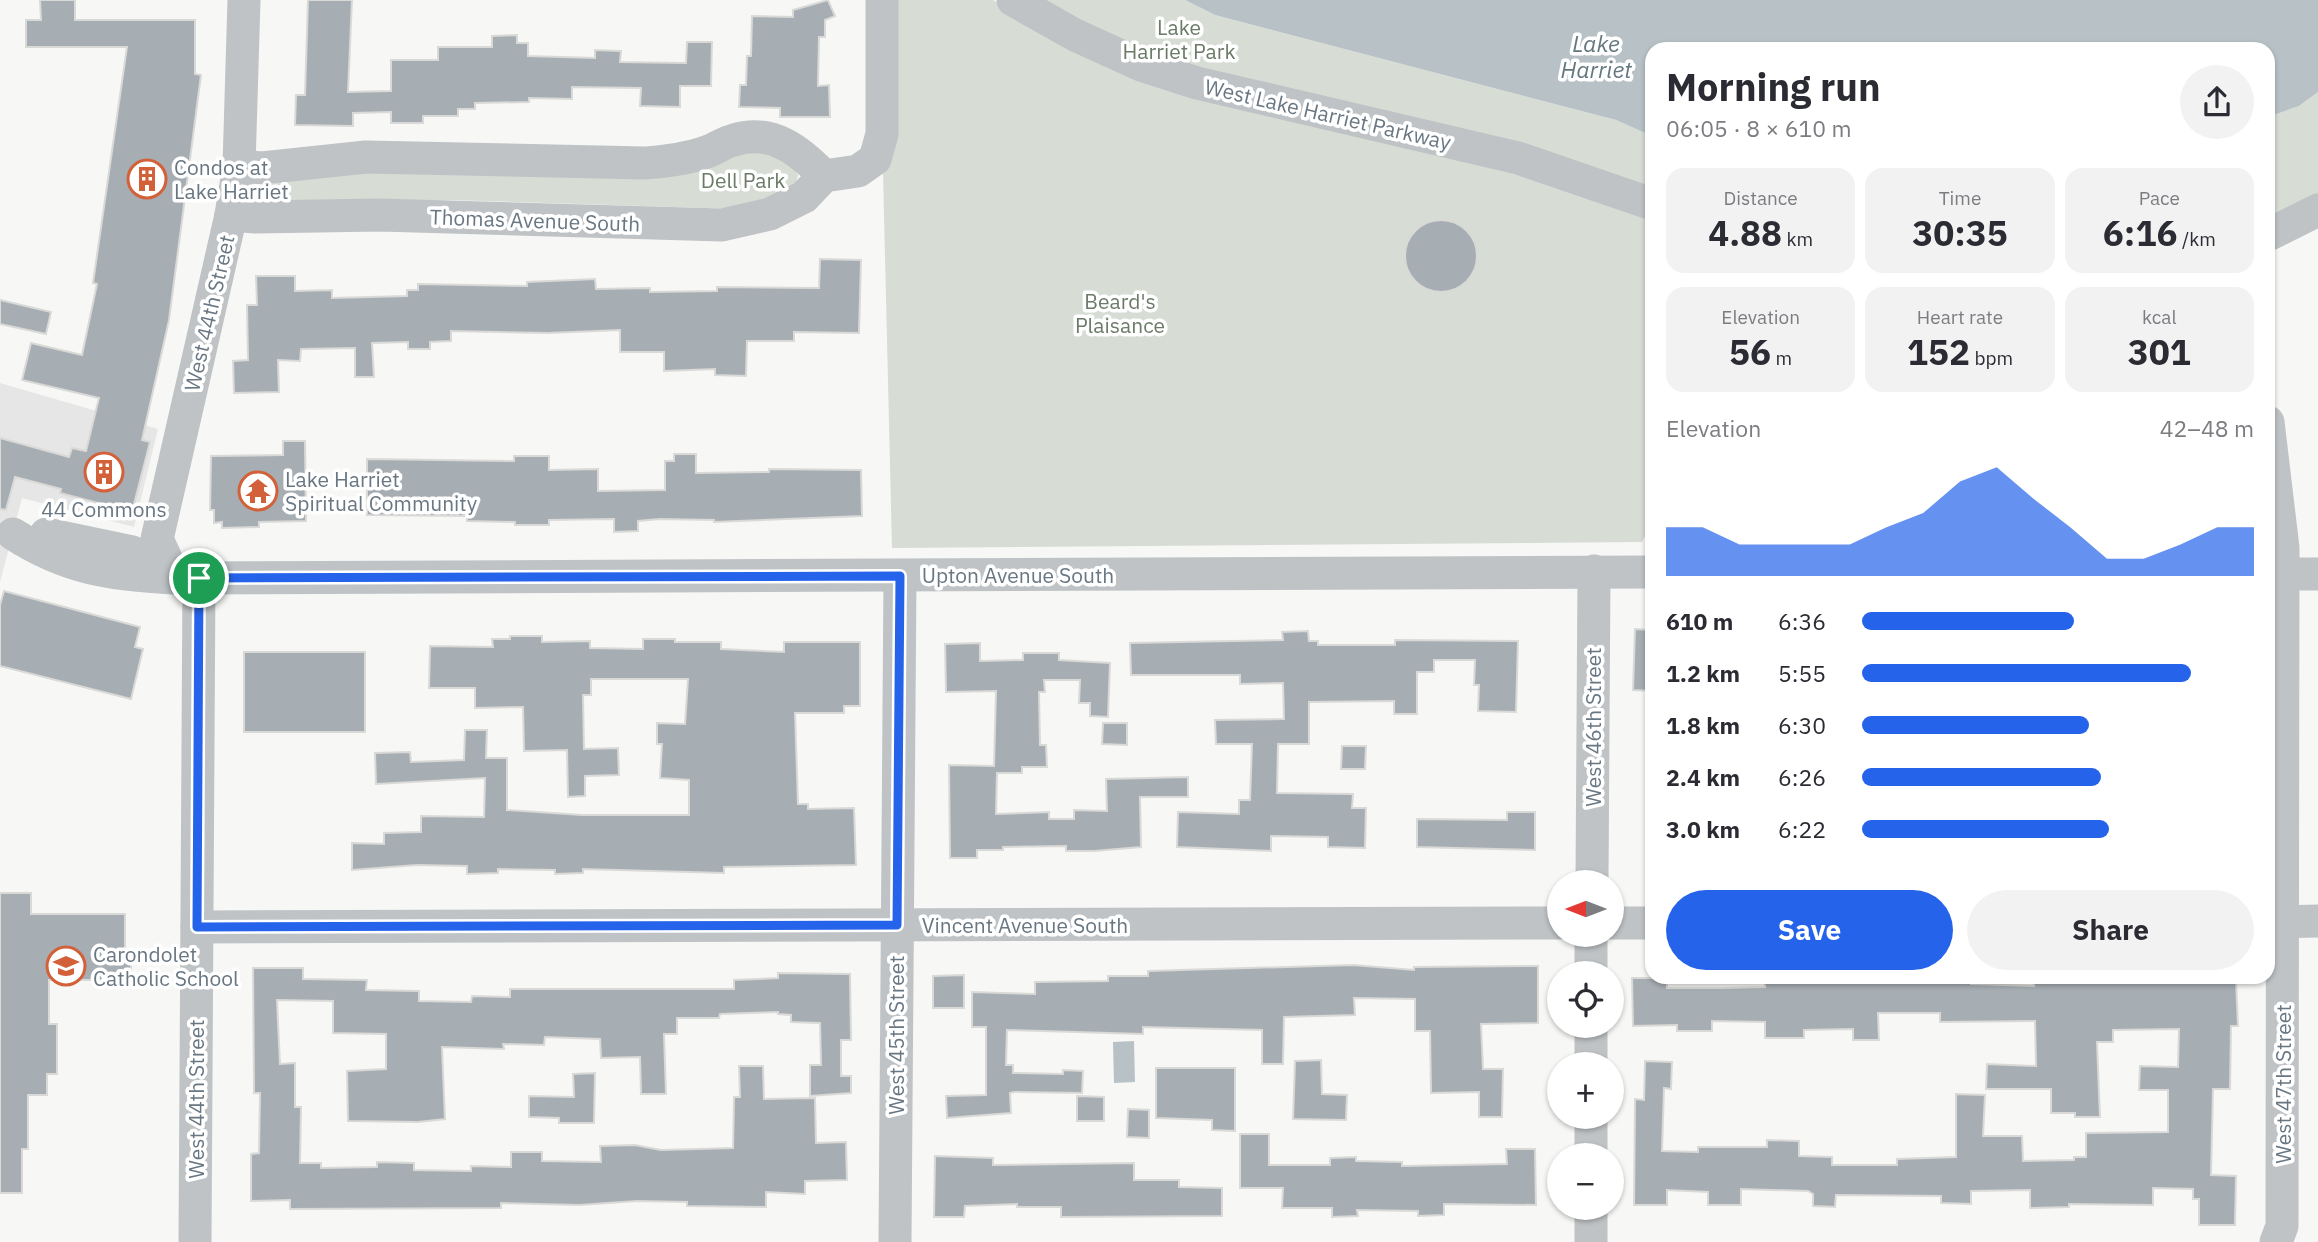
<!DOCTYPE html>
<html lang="en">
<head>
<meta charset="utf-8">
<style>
	:root { --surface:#fff; --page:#f2f2f3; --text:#2b2b33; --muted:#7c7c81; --accent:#2563eb }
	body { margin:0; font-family:"IBM Plex Sans",sans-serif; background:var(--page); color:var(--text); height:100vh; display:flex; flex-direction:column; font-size:26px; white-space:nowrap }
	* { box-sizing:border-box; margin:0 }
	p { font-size:23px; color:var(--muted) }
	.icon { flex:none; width:38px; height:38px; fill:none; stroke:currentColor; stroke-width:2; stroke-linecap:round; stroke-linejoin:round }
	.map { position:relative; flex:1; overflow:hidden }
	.side { position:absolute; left:1645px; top:42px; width:630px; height:942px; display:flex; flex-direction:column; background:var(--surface); border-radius:21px; box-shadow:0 2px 5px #0004 }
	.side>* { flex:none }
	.needle { width:46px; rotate:270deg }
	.buttons { position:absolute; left:1547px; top:870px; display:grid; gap:14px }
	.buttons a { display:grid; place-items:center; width:77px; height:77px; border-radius:50%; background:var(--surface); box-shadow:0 2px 5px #0004; font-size:35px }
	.pin { position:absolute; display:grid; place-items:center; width:60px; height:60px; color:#fff; margin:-30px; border:4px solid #fff; border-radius:50%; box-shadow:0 2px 7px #0007 }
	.round { display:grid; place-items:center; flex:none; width:74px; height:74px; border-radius:37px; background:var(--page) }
	.head { display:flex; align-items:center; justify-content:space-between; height:119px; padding:0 21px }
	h1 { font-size:38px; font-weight:700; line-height:52px }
	.figures { display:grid; grid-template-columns:repeat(3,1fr); gap:10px; height:119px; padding:7px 21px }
	.figures div { display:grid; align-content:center; border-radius:18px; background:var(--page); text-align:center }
	.figures b { font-size:35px; font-weight:700 }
	.figures small { font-size:19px; font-weight:400 }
	.figures p { font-size:19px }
	.chart { height:196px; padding:14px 21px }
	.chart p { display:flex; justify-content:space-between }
	.chart svg { width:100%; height:126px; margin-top:7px; fill:var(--accent); opacity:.7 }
	.action { display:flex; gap:14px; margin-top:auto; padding:14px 21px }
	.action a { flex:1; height:80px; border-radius:42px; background:var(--accent); color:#fff; font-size:28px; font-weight:700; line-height:80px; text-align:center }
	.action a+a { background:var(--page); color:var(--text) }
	ul { padding:0 21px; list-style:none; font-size:23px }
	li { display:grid; grid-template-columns:112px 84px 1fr; align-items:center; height:52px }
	li i { height:18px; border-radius:9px; background:var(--accent) }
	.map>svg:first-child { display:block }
</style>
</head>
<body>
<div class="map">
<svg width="2318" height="1242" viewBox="0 0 2318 1242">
	<rect width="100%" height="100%" fill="#f7f7f5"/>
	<!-- built -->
	<path fill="#e5e6e5" d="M 0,383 L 158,429 L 134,527 L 22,498 L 0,582 Z"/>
	<!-- green -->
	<g fill="#d7dcd5">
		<path d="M 894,0 L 993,0 L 1072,43 L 1610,198 L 1652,220 L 1652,523 L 1642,542 L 892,548 L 883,173 Z"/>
		<path d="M 1013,0 L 1185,0 L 1215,15 L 1616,120 L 1652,136 L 1652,204 L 1276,103 Z"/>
		<path d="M 2318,92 L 2318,194 L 2268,224 L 2268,117 L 2299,106 Z"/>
		<path d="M 770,151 L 790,163 L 798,175 L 796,184 L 788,190 L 738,209 L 451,200 L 264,207 L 264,185 L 332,174 Z"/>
	</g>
	<!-- water -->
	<g fill="#b8c2c6">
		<path d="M 1185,0 L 2318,0 L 2318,92 L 2299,106 L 2268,117 L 2268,49 L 1652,49 L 1652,136 L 1616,120 L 1215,15 Z"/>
		<path d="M 1134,1041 L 1135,1082 L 1114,1083 L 1113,1042 Z"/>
	</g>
	<!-- building -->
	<g fill="#a7aeb3" stroke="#d9d9d7" stroke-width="2">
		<path d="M 40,0 L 75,0 L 75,20 L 195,20 L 195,74 L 201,75 L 169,320 L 142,440 L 150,442 L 132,512 L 60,493 L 61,489 L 15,477 L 6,510 L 0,509 L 0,438 L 69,457 L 72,448 L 86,451 L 99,398 L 22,380 L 31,343 L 82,355 L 97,284 L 93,283 L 127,47 L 26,47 L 26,20 L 41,20 Z"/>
		<path d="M 308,0 L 352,0 L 348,92 L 391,91 L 391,60 L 438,60 L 438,47 L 492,47 L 492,36 L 517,35 L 517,43 L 528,43 L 528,56 L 595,58 L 595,50 L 621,51 L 620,62 L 686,63 L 687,42 L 712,42 L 711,86 L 680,86 L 680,107 L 640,106 L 641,88 L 572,87 L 572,99 L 529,98 L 529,102 L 475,103 L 475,109 L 458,109 L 458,116 L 423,116 L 423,123 L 391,123 L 391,112 L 353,113 L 353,126 L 295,125 L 296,95 L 305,95 Z"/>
		<path d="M 828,0 L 835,16 L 825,20 L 825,37 L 819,37 L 818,86 L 829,85 L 830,117 L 780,117 L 780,108 L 739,107 L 740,85 L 746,85 L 747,56 L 751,56 L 752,16 L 793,17 L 793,10 Z"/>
		<circle cx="1441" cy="256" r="36"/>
		<path d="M 820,259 L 861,260 L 859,333 L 794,332 L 794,341 L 747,341 L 746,376 L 715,375 L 715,369 L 664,371 L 664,352 L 620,352 L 620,330 L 548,333 L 451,331 L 451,341 L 430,342 L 430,349 L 408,349 L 408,342 L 372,343 L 374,377 L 355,377 L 355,348 L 301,349 L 300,361 L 278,360 L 279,392 L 234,393 L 233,361 L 248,360 L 247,305 L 257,305 L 256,276 L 295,276 L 295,291 L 332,290 L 332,298 L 407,296 L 407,290 L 418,290 L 418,284 L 527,286 L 527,282 L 595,279 L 596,289 L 650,288 L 650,292 L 717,291 L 717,287 L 819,288 Z"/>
		<path d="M 0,300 L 51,312 L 46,334 L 0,324 Z"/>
		<path d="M 283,441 L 305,441 L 306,521 L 259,522 L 259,527 L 222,528 L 222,522 L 214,523 L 214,510 L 210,510 L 211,456 L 283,455 Z"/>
		<path d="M 674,454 L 696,454 L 696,473 L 769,472 L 769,469 L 861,470 L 862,516 L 714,522 L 714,520 L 660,519 L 638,521 L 638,531 L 614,532 L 614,519 L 549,520 L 549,525 L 515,525 L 515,522 L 467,521 L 467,516 L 367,515 L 367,459 L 514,461 L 514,456 L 549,456 L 549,470 L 598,469 L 598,491 L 665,490 L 665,461 L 674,461 Z"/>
		<path d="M 4,591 L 140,627 L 135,647 L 143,649 L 131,699 L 0,666 L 0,605 Z"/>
		<path d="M 1635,629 L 1652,630 L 1652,691 L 1633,690 Z"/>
		<path d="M 1308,631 L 1309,641 L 1318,641 L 1318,645 L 1395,645 L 1395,640 L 1518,641 L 1516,712 L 1478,711 L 1479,685 L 1474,685 L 1475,660 L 1434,660 L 1434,672 L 1417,672 L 1417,714 L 1394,714 L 1394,701 L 1309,702 L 1309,744 L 1278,744 L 1277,793 L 1353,794 L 1352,808 L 1366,808 L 1365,848 L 1328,847 L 1328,837 L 1271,836 L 1271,851 L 1177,847 L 1178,812 L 1239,814 L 1239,800 L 1250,800 L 1252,744 L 1216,744 L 1215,720 L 1284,719 L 1283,683 L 1240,684 L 1240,675 L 1131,675 L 1130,643 L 1283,640 L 1282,632 Z"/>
		<path d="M 510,636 L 542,636 L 542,642 L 590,641 L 590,648 L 643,649 L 643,639 L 675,639 L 675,642 L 721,642 L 721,649 L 784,652 L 784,642 L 860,642 L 860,706 L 844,706 L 844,713 L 795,713 L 798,804 L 808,804 L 808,809 L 854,808 L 856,865 L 724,867 L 724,873 L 583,869 L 583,873 L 555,874 L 555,870 L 498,869 L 498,873 L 467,874 L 467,866 L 417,865 L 352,870 L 352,843 L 384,844 L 384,833 L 421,832 L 421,816 L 484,817 L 485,778 L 376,784 L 375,753 L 410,752 L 411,762 L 464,760 L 465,730 L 487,730 L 486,758 L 507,758 L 507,810 L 582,815 L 689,815 L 689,780 L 660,778 L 662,744 L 657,744 L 657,723 L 685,724 L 688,679 L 591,679 L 591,695 L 583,695 L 584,749 L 618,748 L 619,775 L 585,776 L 585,796 L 568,797 L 567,750 L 524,751 L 523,707 L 475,708 L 475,688 L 429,688 L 430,646 L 493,647 L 492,639 L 510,639 Z"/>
		<path d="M 980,643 L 980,661 L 1023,660 L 1023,653 L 1059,653 L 1059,660 L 1110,663 L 1108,717 L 1090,716 L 1090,703 L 1079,703 L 1080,680 L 1044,680 L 1045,692 L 1039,692 L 1040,745 L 1046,745 L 1047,767 L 1022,767 L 1022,773 L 997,773 L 996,814 L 1049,812 L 1049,819 L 1074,819 L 1074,810 L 1107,811 L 1106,779 L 1188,777 L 1188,797 L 1140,797 L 1141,847 L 1094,851 L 1066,851 L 1066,846 L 1003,847 L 1003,850 L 977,850 L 977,858 L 950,858 L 949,765 L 994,766 L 996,691 L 946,692 L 945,644 Z"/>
		<rect x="244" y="652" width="121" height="80"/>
		<path d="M 1103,723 L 1127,723 L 1127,745 L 1102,744 Z"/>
		<path d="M 1342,746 L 1366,746 L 1365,769 L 1341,769 Z"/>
		<path d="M 1507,812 L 1535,812 L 1535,850 L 1417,847 L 1417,819 L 1507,820 Z"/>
		<path d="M 0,893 L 31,893 L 31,914 L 125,914 L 125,952 L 131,952 L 131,980 L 49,980 L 49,1024 L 57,1024 L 57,1074 L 47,1074 L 47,1095 L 28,1095 L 28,1149 L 22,1149 L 22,1193 L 0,1193 Z"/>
		<path d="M 1353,965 L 1414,970 L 1414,967 L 1538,966 L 1538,1023 L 1481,1024 L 1483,1069 L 1503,1069 L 1502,1117 L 1479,1117 L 1479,1092 L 1431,1093 L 1430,1031 L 1415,1031 L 1415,999 L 1354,998 L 1355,1015 L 1284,1017 L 1283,1064 L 1262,1064 L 1262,1030 L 1143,1027 L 1143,1034 L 1007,1030 L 1006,1065 L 1013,1065 L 1013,1073 L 1063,1074 L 1063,1070 L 1083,1071 L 1082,1093 L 1014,1092 L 1010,1093 L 1011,1113 L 947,1118 L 946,1096 L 986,1095 L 986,1027 L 972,1027 L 972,992 L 1035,994 L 1035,982 L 1108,981 L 1108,976 L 1148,976 L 1148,971 Z"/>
		<path d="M 253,968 L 303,968 L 303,979 L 367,980 L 366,990 L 419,991 L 419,1001 L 471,1002 L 472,996 L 510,997 L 510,989 L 734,989 L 734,980 L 778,978 L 778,973 L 850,974 L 851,1040 L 841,1040 L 841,1076 L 851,1076 L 851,1093 L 810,1096 L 810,1065 L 821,1065 L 820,1023 L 791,1022 L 791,1015 L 778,1014 L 778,1012 L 720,1014 L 719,1018 L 677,1018 L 677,1034 L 664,1034 L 666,1094 L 641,1094 L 640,1057 L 601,1058 L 600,1039 L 545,1037 L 544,1045 L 503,1044 L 504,1049 L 442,1047 L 445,1119 L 418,1122 L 348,1121 L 347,1071 L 386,1069 L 386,1034 L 333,1033 L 333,1001 L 277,1000 L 280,1064 L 295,1063 L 295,1107 L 301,1107 L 300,1163 L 321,1163 L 321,1168 L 377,1167 L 377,1162 L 414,1163 L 414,1170 L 471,1171 L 471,1166 L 511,1167 L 511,1152 L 542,1152 L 542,1161 L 601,1162 L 600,1146 L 635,1145 L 661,1150 L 733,1148 L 734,1097 L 740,1097 L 739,1066 L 763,1066 L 764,1099 L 815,1098 L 816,1143 L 846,1142 L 847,1180 L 805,1181 L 805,1194 L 766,1192 L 766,1207 L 687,1206 L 687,1202 L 637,1201 L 579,1205 L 501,1203 L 501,1208 L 290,1209 L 290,1200 L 251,1201 L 251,1154 L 259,1153 L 260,1093 L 254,1093 Z"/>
		<path d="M 964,975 L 964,1008 L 933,1008 L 933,976 Z"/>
		<path d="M 1852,976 L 1971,976 L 1971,984 L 2034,986 L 2034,978 L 2169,976 L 2195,977 L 2195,982 L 2236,980 L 2238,1026 L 2231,1026 L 2230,1089 L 2213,1089 L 2211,1175 L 2236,1176 L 2235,1225 L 2199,1225 L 2199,1199 L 2193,1199 L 2193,1189 L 2153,1188 L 2153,1205 L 2069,1204 L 2069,1207 L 2030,1208 L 2030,1190 L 1971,1191 L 1971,1204 L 1941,1203 L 1941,1196 L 1836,1195 L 1835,1207 L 1813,1206 L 1813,1194 L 1808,1191 L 1741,1189 L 1741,1205 L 1708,1205 L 1708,1192 L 1667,1190 L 1667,1205 L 1634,1205 L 1635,1099 L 1644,1100 L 1645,1061 L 1672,1062 L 1671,1089 L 1664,1088 L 1662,1151 L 1698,1152 L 1698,1147 L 1767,1147 L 1767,1140 L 1799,1141 L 1799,1156 L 1832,1157 L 1832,1165 L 1897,1165 L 1897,1159 L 1956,1157 L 1956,1094 L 1985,1095 L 1983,1136 L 2022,1136 L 2023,1161 L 2074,1160 L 2074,1157 L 2086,1157 L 2086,1133 L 2168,1132 L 2168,1090 L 2139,1090 L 2140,1066 L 2178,1067 L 2179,1029 L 2113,1030 L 2113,1042 L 2097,1042 L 2100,1117 L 2075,1117 L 2075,1113 L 2051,1113 L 2051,1089 L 1986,1089 L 1987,1064 L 2036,1066 L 2035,1021 L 1940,1022 L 1940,1013 L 1878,1013 L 1879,1040 L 1853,1040 L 1853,1029 L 1804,1030 L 1804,1038 L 1765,1038 L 1765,1022 L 1712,1021 L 1712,1031 L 1677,1031 L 1677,1025 L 1633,1026 L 1632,978 L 1667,978 L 1667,988 L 1721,988 L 1765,987 L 1764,978 L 1852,980 Z"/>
		<path d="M 1321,1060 L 1322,1094 L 1347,1095 L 1346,1120 L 1293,1119 L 1295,1061 Z"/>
		<path d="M 1156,1068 L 1235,1068 L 1235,1131 L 1212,1130 L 1212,1120 L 1156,1118 Z"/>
		<path d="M 595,1073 L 594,1123 L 559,1123 L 559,1118 L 529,1117 L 529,1096 L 574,1097 L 573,1074 Z"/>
		<path d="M 1077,1096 L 1104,1097 L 1104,1121 L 1077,1121 Z"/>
		<path d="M 1128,1109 L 1149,1110 L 1149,1138 L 1127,1137 Z"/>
		<path d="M 1240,1134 L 1269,1134 L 1269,1165 L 1330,1165 L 1330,1158 L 1356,1157 L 1356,1161 L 1402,1162 L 1402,1166 L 1507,1164 L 1506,1149 L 1535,1149 L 1536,1205 L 1444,1204 L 1444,1215 L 1418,1216 L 1418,1211 L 1357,1210 L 1358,1216 L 1332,1217 L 1332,1208 L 1282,1208 L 1283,1188 L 1240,1188 Z"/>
		<path d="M 935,1156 L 993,1158 L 993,1165 L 1134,1163 L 1134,1180 L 1179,1180 L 1179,1187 L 1222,1188 L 1222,1216 L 1061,1217 L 1061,1207 L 1017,1207 L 1017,1204 L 965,1206 L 964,1217 L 934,1217 Z"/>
	</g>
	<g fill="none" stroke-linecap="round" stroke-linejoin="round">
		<!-- minor -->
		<g stroke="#bfc3c6" stroke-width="33">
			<path d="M 1013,0 L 1075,35 L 1141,65 L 1197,83 L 1518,158 L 1652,204"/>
			<path d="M 239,166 L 262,168 L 366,157 L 645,163 C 666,161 688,159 709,151 C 717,148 725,142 734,140 C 771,128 799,150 824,176"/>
			<path d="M 231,215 L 255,217 L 380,215 L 722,225 L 770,214 L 804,197 L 824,176 L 858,171 L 875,159 L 882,134 L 882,0"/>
			<path d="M 2268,235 L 2318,210"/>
			<path d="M 2268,422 L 2283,548 L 2282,1226 L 2276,1242"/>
			<path d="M 13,534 C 67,569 112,575 175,578 L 1652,572"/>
			<path d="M 46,534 L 132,552 L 172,576"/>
			<path d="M 2268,574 L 2318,574"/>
			<path d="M 175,578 L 157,539 L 231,215 L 239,166 L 244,0"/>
			<path d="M 1592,882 L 1594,571"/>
			<path d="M 2268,922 L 2318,921"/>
			<path d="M 1612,923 L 1652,923"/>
			<path d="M 197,927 L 1559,923"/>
			<path d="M 1591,973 L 1591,934"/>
			<path d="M 1591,1026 L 1591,1064"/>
			<path d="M 1591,1116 L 1591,1155"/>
			<path d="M 1591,1208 L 1591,1242"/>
			<path d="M 195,1242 L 199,578"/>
			<path d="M 895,1242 L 900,576"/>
		</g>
	</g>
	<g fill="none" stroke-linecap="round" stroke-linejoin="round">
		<defs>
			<path id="route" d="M 900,576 L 897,925 L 197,927 L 199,578 Z"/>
		</defs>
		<!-- route casing -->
		<use href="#route" stroke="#fff" stroke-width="14"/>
		<!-- route -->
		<use href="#route" stroke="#2563eb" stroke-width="9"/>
	</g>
	<!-- icons -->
	<defs>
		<symbol id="building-ring" viewBox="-11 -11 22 22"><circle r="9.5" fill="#fff" stroke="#d2613a" stroke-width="1.5"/><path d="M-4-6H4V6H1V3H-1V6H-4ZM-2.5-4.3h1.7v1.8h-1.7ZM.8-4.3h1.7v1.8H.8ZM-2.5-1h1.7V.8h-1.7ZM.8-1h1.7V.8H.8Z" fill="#d2613a"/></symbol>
		<symbol id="temple-ring" viewBox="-11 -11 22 22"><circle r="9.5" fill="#fff" stroke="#d2613a" stroke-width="1.5"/><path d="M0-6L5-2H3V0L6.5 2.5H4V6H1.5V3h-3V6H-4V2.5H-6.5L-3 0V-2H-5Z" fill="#d2613a"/></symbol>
		<symbol id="school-ring" viewBox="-11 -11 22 22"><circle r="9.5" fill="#fff" stroke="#d2613a" stroke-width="1.5"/><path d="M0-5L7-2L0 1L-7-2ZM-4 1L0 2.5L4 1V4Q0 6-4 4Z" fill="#d2613a"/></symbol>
	</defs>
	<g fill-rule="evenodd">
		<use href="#building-ring" x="125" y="157" width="44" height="44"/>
		<use href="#building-ring" x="82" y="450" width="44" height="44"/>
		<use href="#temple-ring" x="236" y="469" width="44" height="44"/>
		<use href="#school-ring" x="44" y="944" width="44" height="44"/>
	</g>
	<g text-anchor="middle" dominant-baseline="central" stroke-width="7" stroke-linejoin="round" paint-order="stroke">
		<!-- park labels -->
		<g font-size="21" fill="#6b7b68" stroke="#fff">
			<text x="1179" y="27">Lake<tspan x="1179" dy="24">Harriet Park</tspan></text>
			<text x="743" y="180">Dell Park</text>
			<text x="1120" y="301">Beard's<tspan x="1120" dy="24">Plaisance</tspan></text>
		</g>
		<!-- street labels -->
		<g font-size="21" fill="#697783" stroke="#fff">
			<text transform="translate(1328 114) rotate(13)">West Lake Harriet Parkway</text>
			<text transform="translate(535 220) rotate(2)">Thomas Avenue South</text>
			<text transform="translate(209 313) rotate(-77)">West 44th Street</text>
			<text x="1018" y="575">Upton Avenue South</text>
			<text transform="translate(1593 727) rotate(-90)">West 46th Street</text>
			<text x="1025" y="925">Vincent Avenue South</text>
			<text transform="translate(896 1035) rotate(-90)">West 45th Street</text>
			<text transform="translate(2283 1084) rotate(-90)">West 47th Street</text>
			<text transform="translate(196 1099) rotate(-90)">West 44th Street</text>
		</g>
		<!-- poi labels -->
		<g font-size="21" fill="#697783" stroke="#fff" text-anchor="start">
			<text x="174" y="167">Condos at<tspan x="174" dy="24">Lake Harriet</tspan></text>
			<text x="285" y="479">Lake Harriet<tspan x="285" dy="24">Spiritual Community</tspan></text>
			<text x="104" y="509" text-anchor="middle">44 Commons</text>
			<text x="93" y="954">Carondolet<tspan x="93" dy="24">Catholic School</tspan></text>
		</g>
		<!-- water labels -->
		<g font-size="23" font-style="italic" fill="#65777f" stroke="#fff">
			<text x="1596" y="43">Lake<tspan x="1596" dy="26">Harriet</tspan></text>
		</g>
	</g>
</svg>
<div class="buttons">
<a><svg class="needle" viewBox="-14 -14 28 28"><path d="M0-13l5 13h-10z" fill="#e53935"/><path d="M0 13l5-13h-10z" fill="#7c7c81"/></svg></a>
<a><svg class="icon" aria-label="locate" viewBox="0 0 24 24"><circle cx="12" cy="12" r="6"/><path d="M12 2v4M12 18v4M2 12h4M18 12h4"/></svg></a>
<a>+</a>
<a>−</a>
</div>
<div class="pin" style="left:199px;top:578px;background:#1e9e55"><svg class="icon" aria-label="arrive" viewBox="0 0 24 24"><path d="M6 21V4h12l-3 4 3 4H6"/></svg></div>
<section class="side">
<div class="head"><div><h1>Morning run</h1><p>06:05 · 8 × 610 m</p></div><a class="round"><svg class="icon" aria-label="share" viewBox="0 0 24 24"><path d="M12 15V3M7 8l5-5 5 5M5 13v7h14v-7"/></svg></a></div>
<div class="figures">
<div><p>Distance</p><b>4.88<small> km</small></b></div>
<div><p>Time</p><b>30:35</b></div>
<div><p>Pace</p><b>6:16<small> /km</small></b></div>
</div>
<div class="figures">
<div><p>Elevation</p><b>56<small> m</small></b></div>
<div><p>Heart rate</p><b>152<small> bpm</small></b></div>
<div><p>kcal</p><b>301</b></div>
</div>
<div class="chart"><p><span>Elevation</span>42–48 m</p>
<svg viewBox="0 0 160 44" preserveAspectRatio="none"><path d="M0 44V27L10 27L20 33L30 33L40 33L50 33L60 27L70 22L80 11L90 6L100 17L110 27L120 38L130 38L140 33L150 27L160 27V44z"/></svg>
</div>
<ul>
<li><b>610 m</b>6:36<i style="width:54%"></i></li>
<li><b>1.2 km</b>5:55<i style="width:84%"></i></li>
<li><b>1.8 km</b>6:30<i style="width:58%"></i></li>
<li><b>2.4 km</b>6:26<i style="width:61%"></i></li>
<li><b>3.0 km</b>6:22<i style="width:63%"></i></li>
</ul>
<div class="action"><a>Save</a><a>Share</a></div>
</section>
</div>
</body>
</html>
